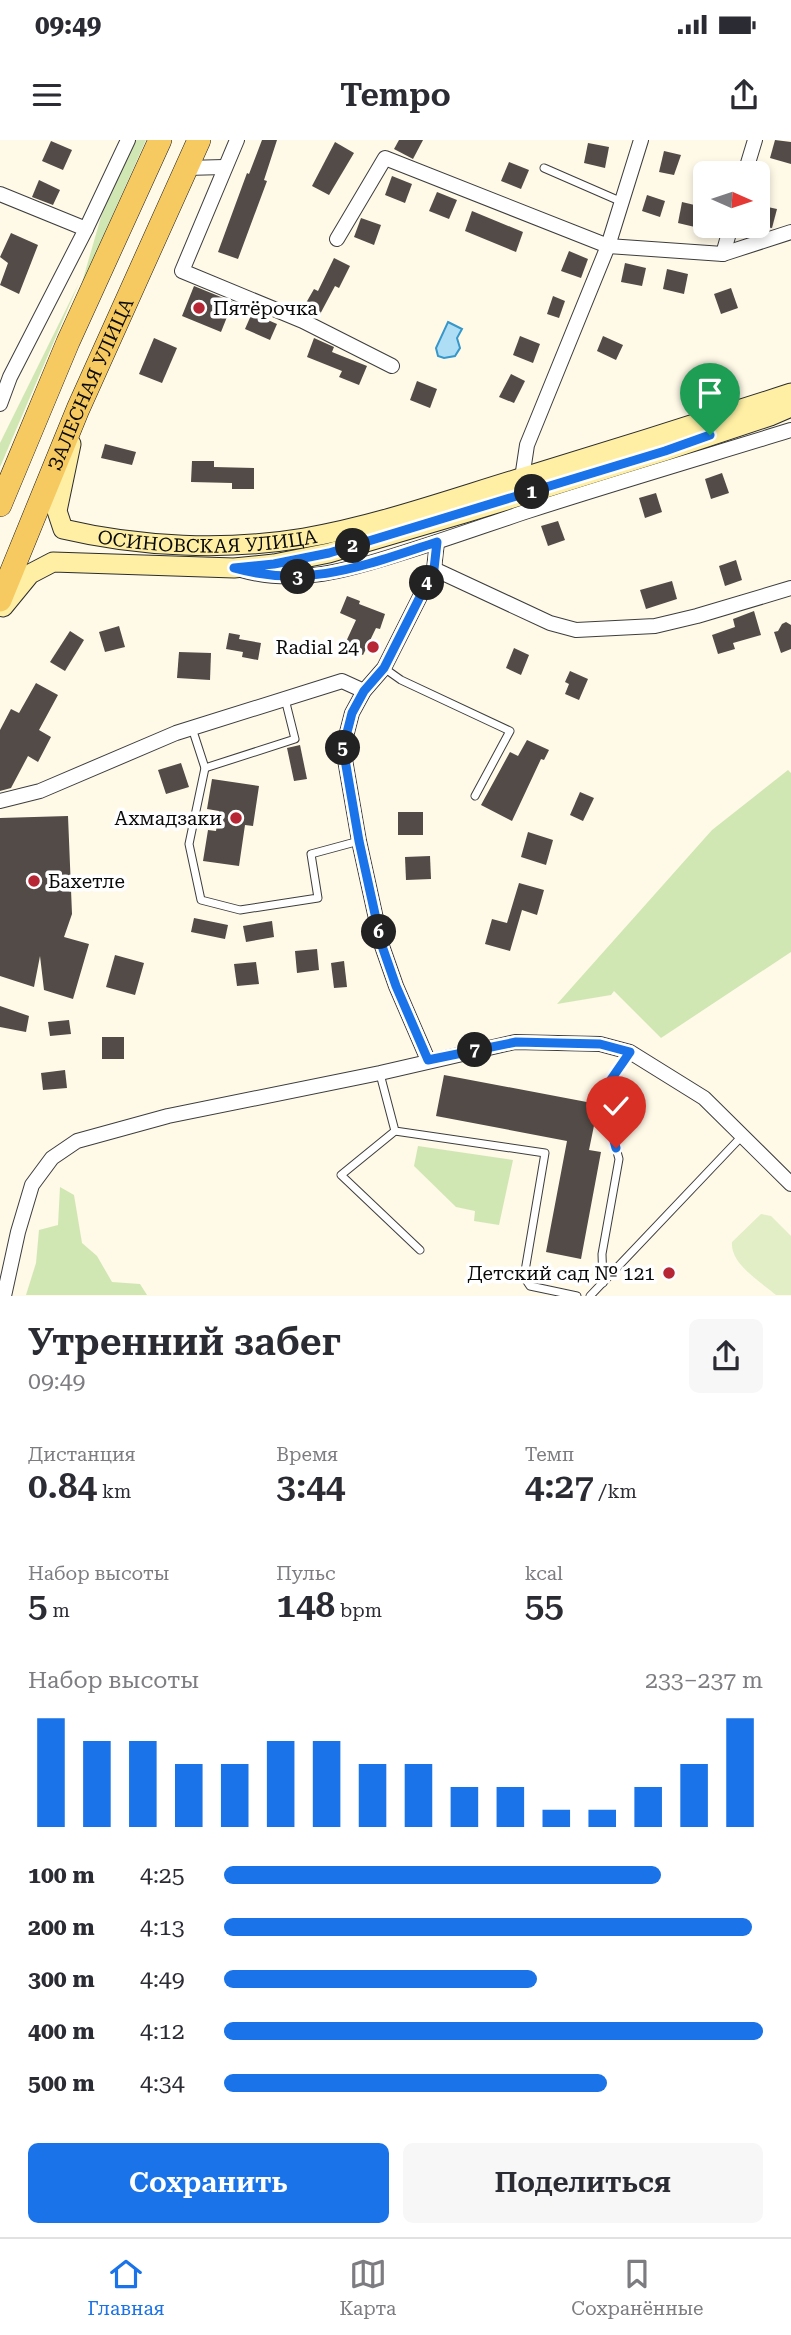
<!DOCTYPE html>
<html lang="ru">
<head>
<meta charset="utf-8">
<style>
	:root { --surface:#fff; --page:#f7f7f7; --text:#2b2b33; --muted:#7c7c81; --line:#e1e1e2; --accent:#1a73e8 }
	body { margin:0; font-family:"Roboto Serif",serif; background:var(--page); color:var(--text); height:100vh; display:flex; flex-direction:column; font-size:26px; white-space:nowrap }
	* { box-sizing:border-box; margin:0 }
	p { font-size:23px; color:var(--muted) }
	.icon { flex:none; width:38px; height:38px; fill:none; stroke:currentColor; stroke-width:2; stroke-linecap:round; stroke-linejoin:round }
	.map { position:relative; height:1156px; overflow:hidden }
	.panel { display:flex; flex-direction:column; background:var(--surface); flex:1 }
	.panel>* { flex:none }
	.needle { width:46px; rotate:93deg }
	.tools { position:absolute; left:693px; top:21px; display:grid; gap:14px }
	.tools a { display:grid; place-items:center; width:77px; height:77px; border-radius:10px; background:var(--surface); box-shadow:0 4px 10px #0003; font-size:35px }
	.pin { position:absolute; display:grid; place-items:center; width:60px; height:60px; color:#fff; margin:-72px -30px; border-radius:50% 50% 50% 0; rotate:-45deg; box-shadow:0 0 7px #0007 }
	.pin .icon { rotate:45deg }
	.km { position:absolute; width:35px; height:35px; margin:-18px; border-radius:50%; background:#222; color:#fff; font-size:19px; line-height:35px; text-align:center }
	.round { display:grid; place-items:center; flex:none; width:74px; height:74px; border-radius:10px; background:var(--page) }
	.headline { display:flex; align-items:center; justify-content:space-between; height:119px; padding:0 28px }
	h1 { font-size:38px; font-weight:600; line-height:52px }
	.metrics { display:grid; grid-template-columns:repeat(3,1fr); gap:10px; height:119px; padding:7px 28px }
	.metrics div { display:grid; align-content:center }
	.metrics b { font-size:35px; font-weight:600 }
	.metrics small { font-size:19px; font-weight:400 }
	.metrics p { font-size:19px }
	.chart { height:196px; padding:14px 28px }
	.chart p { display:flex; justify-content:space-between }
	.chart svg { width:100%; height:126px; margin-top:7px; stroke:var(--accent); stroke-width:6 }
	.cta { display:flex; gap:14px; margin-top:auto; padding:14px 28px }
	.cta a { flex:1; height:80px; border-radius:10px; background:var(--accent); color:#fff; font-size:28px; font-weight:600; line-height:80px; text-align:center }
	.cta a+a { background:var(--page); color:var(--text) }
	ul { padding:0 28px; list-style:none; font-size:23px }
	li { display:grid; grid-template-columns:112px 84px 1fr; align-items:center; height:52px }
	li i { height:18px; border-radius:9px; background:var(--accent) }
	.status { display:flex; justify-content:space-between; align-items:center; height:49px; padding:0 35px; background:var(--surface); direction:ltr }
	.status svg { height:19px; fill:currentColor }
	header { display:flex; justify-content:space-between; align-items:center; height:91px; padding:0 28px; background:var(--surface); font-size:32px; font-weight:600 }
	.menu { display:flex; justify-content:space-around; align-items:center; height:98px; border-top:2px solid var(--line); background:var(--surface); font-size:19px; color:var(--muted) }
	.menu a { display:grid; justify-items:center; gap:4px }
	.menu .current { color:var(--accent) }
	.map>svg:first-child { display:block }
</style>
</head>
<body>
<div class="status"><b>09:49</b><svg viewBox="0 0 49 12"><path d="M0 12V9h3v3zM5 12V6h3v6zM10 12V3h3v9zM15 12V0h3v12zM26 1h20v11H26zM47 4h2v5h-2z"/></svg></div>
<header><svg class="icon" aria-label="menu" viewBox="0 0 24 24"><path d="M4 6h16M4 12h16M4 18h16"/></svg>Tempo<svg class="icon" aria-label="share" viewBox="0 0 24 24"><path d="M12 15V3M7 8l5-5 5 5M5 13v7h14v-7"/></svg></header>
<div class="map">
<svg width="791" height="1156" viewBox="0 0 791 1156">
	<rect width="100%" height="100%" fill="#fff9e8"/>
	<!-- green -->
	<g fill="#d1e7b3">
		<path d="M 134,0 L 146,0 L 81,146 L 103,70 Z"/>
		<path d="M 79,143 L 0,327 L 0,303 Z"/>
		<path d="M 788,630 L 791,633 L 791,812 L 661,898 L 614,851 L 611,855 L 557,864 L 712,690 Z"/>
		<path d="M 418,1006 L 513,1020 L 499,1085 L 474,1081 L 475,1071 L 456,1067 L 414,1026 Z"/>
		<path d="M 60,1047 L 74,1055 L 82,1103 L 97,1116 L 112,1142 L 140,1144 L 147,1155 L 26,1155 L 36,1123 L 39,1090 L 58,1085 Z"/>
	</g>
	<!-- pitch -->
	<path fill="#e2eec5" d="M 761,1074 L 771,1076 L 791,1096 L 791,1155 L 776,1155 C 761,1142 730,1124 732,1102 Z"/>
	<!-- water -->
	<path fill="#aedef5" stroke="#3697ca" stroke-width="2" d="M 448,182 L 462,189 L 457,198 L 460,208 L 455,216 L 444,218 L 438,216 L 436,208 Z"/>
	<!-- building -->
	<g fill="#524b47">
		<path d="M 262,0 L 277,0 L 264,40 L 267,41 L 238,119 L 218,112 L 247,33 L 249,34 Z"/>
		<path d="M 399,0 L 423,0 L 413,19 L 394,9 Z"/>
		<path d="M 775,0 L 791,2 L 791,24 L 770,18 Z"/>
		<path d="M 51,1 L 72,10 L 63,30 L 42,21 Z"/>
		<path d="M 335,2 L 354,13 L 329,55 L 312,46 Z"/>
		<path d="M 588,3 L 609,7 L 605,28 L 584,23 Z"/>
		<path d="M 664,11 L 681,15 L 674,35 L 659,32 Z"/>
		<path d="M 509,22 L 529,30 L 521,49 L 501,41 Z"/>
		<path d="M 392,36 L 412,44 L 405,63 L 385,55 Z"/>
		<path d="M 39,40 L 60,50 L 53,65 L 32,57 Z"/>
		<path d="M 437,52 L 457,60 L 449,79 L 429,71 Z"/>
		<path d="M 647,55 L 665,61 L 660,77 L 642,71 Z"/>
		<path d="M 682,62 L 703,67 L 699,88 L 678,83 Z"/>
		<path d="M 758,65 L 777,69 L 772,88 L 758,86 Z"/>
		<path d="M 472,71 L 523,92 L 516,112 L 465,91 Z"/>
		<path d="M 361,78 L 381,85 L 374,105 L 354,97 Z"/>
		<path d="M 11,93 L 38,105 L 19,154 L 0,145 L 8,123 L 0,117 Z"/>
		<path d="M 569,111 L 588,119 L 581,138 L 561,131 Z"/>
		<path d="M 334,118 L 350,126 L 339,148 L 335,146 L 318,178 L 302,170 L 314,149 L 318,151 Z"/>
		<path d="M 625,123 L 646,128 L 642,146 L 621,142 Z"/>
		<path d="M 667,129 L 688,134 L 684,154 L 663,149 Z"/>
		<path d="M 194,146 L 233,162 L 221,192 L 182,176 Z"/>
		<path d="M 731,148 L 738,168 L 721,174 L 714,154 Z"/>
		<path d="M 553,156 L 565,161 L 559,178 L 547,174 Z"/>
		<path d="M 252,173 L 277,184 L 270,200 L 245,189 Z"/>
		<path d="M 520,196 L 540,204 L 533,223 L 513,215 Z"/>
		<path d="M 603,196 L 623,205 L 616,220 L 597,211 Z"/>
		<path d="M 154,198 L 177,208 L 162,243 L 139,234 Z"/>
		<path d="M 314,198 L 334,207 L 332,212 L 367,226 L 359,245 L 339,237 L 342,231 L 307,217 Z"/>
		<path d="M 511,234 L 525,241 L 514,263 L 499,257 Z"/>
		<path d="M 417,241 L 437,249 L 430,268 L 410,260 Z"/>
		<path d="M 105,304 L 136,312 L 132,325 L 101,318 Z"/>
		<path d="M 192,321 L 214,321 L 214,327 L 254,328 L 254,349 L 232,349 L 232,343 L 191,342 Z"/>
		<path d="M 722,333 L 729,353 L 711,359 L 705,339 Z"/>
		<path d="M 656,353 L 662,372 L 645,378 L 639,358 Z"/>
		<path d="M 558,381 L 565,400 L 548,406 L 541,386 Z"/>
		<path d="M 736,420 L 742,440 L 725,446 L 719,426 Z"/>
		<path d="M 672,441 L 677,459 L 646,469 L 640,450 Z"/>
		<path d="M 347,456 L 360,461 L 359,464 L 385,474 L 380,489 L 376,488 L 363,515 L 344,506 L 356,480 L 340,473 Z"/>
		<path d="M 754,471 L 761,495 L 733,503 L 735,509 L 718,514 L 712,495 L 735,487 L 733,479 Z"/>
		<path d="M 786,482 L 791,485 L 791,509 L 781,513 L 774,492 L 778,491 L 782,484 Z"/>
		<path d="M 119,486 L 125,507 L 105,512 L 99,492 Z"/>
		<path d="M 70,491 L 84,500 L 65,531 L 50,522 Z"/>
		<path d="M 229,493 L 240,495 L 239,499 L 261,503 L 258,520 L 242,517 L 243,512 L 226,509 Z"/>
		<path d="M 514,508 L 529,515 L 521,535 L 506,528 Z"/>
		<path d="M 179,512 L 211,513 L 210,540 L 177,538 Z"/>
		<path d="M 570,531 L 588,539 L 579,560 L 565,554 L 569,544 L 565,542 Z"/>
		<path d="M 36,543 L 58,555 L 39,590 L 51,597 L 38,622 L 28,616 L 11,648 L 0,651 L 0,590 L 11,569 L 19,573 Z"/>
		<path d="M 527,600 L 549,610 L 544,620 L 541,619 L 512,681 L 481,665 L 510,612 L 518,616 Z"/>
		<path d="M 300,605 L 307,639 L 294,641 L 287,608 Z"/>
		<path d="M 181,623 L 189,647 L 166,654 L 158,630 Z"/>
		<path d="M 212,639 L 259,646 L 253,686 L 245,685 L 239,726 L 203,721 L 208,690 L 216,691 L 219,671 L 207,669 Z"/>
		<path d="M 580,652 L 594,658 L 583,681 L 570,675 Z"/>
		<rect x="398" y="672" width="25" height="23"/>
		<path d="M 68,676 L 72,774 L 64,797 L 89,804 L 73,859 L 44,850 L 40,816 L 34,847 L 0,836 L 0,678 Z"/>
		<path d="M 528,692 L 553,700 L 546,725 L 521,717 Z"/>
		<path d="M 430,716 L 431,739 L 406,740 L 405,717 Z"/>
		<path d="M 519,743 L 544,750 L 537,775 L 522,770 L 510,811 L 485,804 L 492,779 L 507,783 Z"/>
		<path d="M 194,778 L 228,785 L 225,799 L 191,792 Z"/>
		<path d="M 272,781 L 274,797 L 246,802 L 243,786 Z"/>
		<path d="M 317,809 L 319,830 L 297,833 L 295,811 Z"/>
		<path d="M 115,815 L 144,823 L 135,855 L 106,847 Z"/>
		<path d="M 344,821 L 347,847 L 334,848 L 331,823 Z"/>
		<path d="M 256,822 L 259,844 L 237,846 L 234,824 Z"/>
		<path d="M 0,866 L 29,876 L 26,892 L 0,887 Z"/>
		<path d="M 69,880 L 71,894 L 50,896 L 48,882 Z"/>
		<rect x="102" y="897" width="22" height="22"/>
		<path d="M 65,930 L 67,948 L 43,950 L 41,933 Z"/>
		<path d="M 444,935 L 592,963 L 591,970 L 597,971 L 589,1010 L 601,1012 L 581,1119 L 546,1112 L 567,1001 L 436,976 Z"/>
	</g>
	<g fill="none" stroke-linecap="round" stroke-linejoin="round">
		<defs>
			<g id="lane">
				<path d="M 544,28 L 622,62"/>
				<path d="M 384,528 L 401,540 L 510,591 L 475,656"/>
				<path d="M 192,588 L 205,628 L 189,704 L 201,760 L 240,770 L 318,758 L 311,714 L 359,701"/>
				<path d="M 205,628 L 295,599 L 285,559"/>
				<path d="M 380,934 L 395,991 L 545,1013 L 524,1137 L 530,1146 L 577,1156"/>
				<path d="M 395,991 L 341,1035 L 420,1110"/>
				<path d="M 603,1143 L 602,1114 L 619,1019 L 601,954 L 630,912"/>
				<path d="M 590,1156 L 743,995"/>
			</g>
			<g id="street">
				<path d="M 237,0 L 182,131 L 303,181 L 392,226"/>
				<path d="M 186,28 L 224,27"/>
				<path d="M 745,33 L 755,0"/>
				<path d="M 0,54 L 86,89"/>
				<path d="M 337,99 L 385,18 L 608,106 L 723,114 L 791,92"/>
				<path d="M 723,114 L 731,86"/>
				<path d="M 0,264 L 10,237 L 86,89 L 128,0"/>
				<path d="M 522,338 L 527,305 L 608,106 L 641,0"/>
				<path d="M 434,429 L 550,483 L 576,490 L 655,486 L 697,476 L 791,448"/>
				<path d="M 241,430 C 297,446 349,430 402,413 C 444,400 486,385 528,371 C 615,343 703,317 791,290"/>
				<path d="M 0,661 L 40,651 L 176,593 L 342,541 L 364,551"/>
				<path d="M 428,920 L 396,846 L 382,806 L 359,701 L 343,608 L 352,573 L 364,551 L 384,528 L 434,429 L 437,402"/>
				<path d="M 4,1156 L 18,1092 L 32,1045 L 52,1018 L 77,1001 L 168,976 L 380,933 L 515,902 L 600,904 L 630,912 L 704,958 L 791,1044"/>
			</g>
			<g id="secondary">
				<path id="s1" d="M 71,304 L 57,371 L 63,389 C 139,407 226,411 304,398 C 379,385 451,359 524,337 C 613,310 702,282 791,253"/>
				<path d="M 3,467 L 30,434 L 53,422 L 234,428 L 274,424 L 329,413 L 465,373 L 665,311 L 770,276 L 791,267"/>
			</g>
			<g id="primary">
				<path d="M 0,365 L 68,202 L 160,0"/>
				<path id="s2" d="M 0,460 L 78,269 L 199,0"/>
			</g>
		</defs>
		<!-- lane casing -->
		<use href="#lane" stroke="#3d3d3d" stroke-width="9"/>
		<!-- street casing -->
		<use href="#street" stroke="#3d3d3d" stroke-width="16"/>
		<!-- secondary casing -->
		<use href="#secondary" stroke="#2c2c2c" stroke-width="21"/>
		<!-- primary casing -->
		<use href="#primary" stroke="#1b1b1b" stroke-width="24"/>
		<!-- lane -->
		<use href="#lane" stroke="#fff" stroke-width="7"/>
		<!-- street -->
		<use href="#street" stroke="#fff" stroke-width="14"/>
		<!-- secondary -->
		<use href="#secondary" stroke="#feefa4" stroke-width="19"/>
		<!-- primary -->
		<use href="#primary" stroke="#f6ca60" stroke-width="23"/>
	</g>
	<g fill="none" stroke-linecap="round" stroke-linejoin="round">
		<defs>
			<path id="route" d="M 616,1008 L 601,954 L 630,912 L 600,904 L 516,902 L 428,920 L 396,846 L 382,806 L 359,701 L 343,608 L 352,573 L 364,551 L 384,528 L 434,429 L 437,402 C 365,425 309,449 234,428 L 274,424 L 329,413 L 665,311 L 710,295"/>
		</defs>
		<!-- route casing -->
		<use href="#route" stroke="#fff" stroke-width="14"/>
		<!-- route -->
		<use href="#route" stroke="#1a73e8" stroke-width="9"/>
	</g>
	<!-- markers -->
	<g fill="#b62634" stroke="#fff" stroke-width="2.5">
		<circle cx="199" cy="168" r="7"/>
		<circle cx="373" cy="507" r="7"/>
		<circle cx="236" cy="678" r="7"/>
		<circle cx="34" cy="741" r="7"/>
		<circle cx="669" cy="1133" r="7"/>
	</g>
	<g text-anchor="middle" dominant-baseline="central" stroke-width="7" stroke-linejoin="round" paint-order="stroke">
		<!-- poi labels -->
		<g font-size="19" fill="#0a0a0a" stroke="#fff" text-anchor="end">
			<text x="213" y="168" text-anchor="start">Пятёрочка</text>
			<text x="359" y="507">Radial 24</text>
			<text x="222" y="678">Ахмадзаки</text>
			<text x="48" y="741" text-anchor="start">Бахетле</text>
			<text x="655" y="1133">Детский сад № 121</text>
		</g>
		<!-- street labels -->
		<g font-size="19" fill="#0a0a0a" stroke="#fff">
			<text stroke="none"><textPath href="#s2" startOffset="234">ЗАЛЕСНАЯ УЛИЦА</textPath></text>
			<text stroke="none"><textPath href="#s1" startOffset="233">ОСИНОВСКАЯ УЛИЦА</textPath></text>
		</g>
	</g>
</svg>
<div class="tools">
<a><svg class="needle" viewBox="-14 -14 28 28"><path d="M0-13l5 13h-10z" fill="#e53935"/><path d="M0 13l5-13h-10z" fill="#7c7c81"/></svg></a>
</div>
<div class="pin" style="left:710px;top:295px;background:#1e9e55"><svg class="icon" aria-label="arrive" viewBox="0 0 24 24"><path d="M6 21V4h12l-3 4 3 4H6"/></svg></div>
<div class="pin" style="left:616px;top:1008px;background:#d93025"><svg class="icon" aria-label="check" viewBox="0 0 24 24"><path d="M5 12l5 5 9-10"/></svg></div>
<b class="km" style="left:532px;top:352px">1</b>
<b class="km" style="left:353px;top:406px">2</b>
<b class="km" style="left:298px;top:437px">3</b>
<b class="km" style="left:427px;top:443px">4</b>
<b class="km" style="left:343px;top:608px">5</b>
<b class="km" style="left:379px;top:792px">6</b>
<b class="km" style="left:475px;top:910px">7</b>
</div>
<section class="panel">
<div class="headline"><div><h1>Утренний забег</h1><p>09:49</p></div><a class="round"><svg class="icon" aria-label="share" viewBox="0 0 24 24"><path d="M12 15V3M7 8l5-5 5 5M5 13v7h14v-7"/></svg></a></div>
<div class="metrics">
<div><p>Дистанция</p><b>0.84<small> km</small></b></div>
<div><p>Время</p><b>3:44</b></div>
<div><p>Темп</p><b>4:27<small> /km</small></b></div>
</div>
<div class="metrics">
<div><p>Набор высоты</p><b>5<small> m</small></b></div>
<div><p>Пульс</p><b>148<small> bpm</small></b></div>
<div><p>kcal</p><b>55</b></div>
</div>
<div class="chart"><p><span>Набор высоты</span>233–237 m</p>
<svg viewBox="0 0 160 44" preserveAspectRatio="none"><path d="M5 44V6M15 44V14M25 44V14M35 44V22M45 44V22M55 44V14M65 44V14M75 44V22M85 44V22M95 44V30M105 44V30M115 44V38M125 44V38M135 44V30M145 44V22M155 44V6"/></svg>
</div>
<ul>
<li><b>100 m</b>4:25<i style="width:81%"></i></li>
<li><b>200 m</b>4:13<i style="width:98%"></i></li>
<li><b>300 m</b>4:49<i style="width:58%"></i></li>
<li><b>400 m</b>4:12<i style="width:100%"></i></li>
<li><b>500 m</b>4:34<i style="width:71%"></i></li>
</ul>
<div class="cta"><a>Сохранить</a><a>Поделиться</a></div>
</section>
<nav class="menu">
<a class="current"><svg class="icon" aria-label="home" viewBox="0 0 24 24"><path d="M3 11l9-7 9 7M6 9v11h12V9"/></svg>Главная</a>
<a><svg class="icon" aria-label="map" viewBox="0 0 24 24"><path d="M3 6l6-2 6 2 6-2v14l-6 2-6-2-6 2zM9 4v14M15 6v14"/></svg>Карта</a>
<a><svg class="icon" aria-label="saved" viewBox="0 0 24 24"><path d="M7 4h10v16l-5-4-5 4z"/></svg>Сохранённые</a>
</nav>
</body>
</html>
